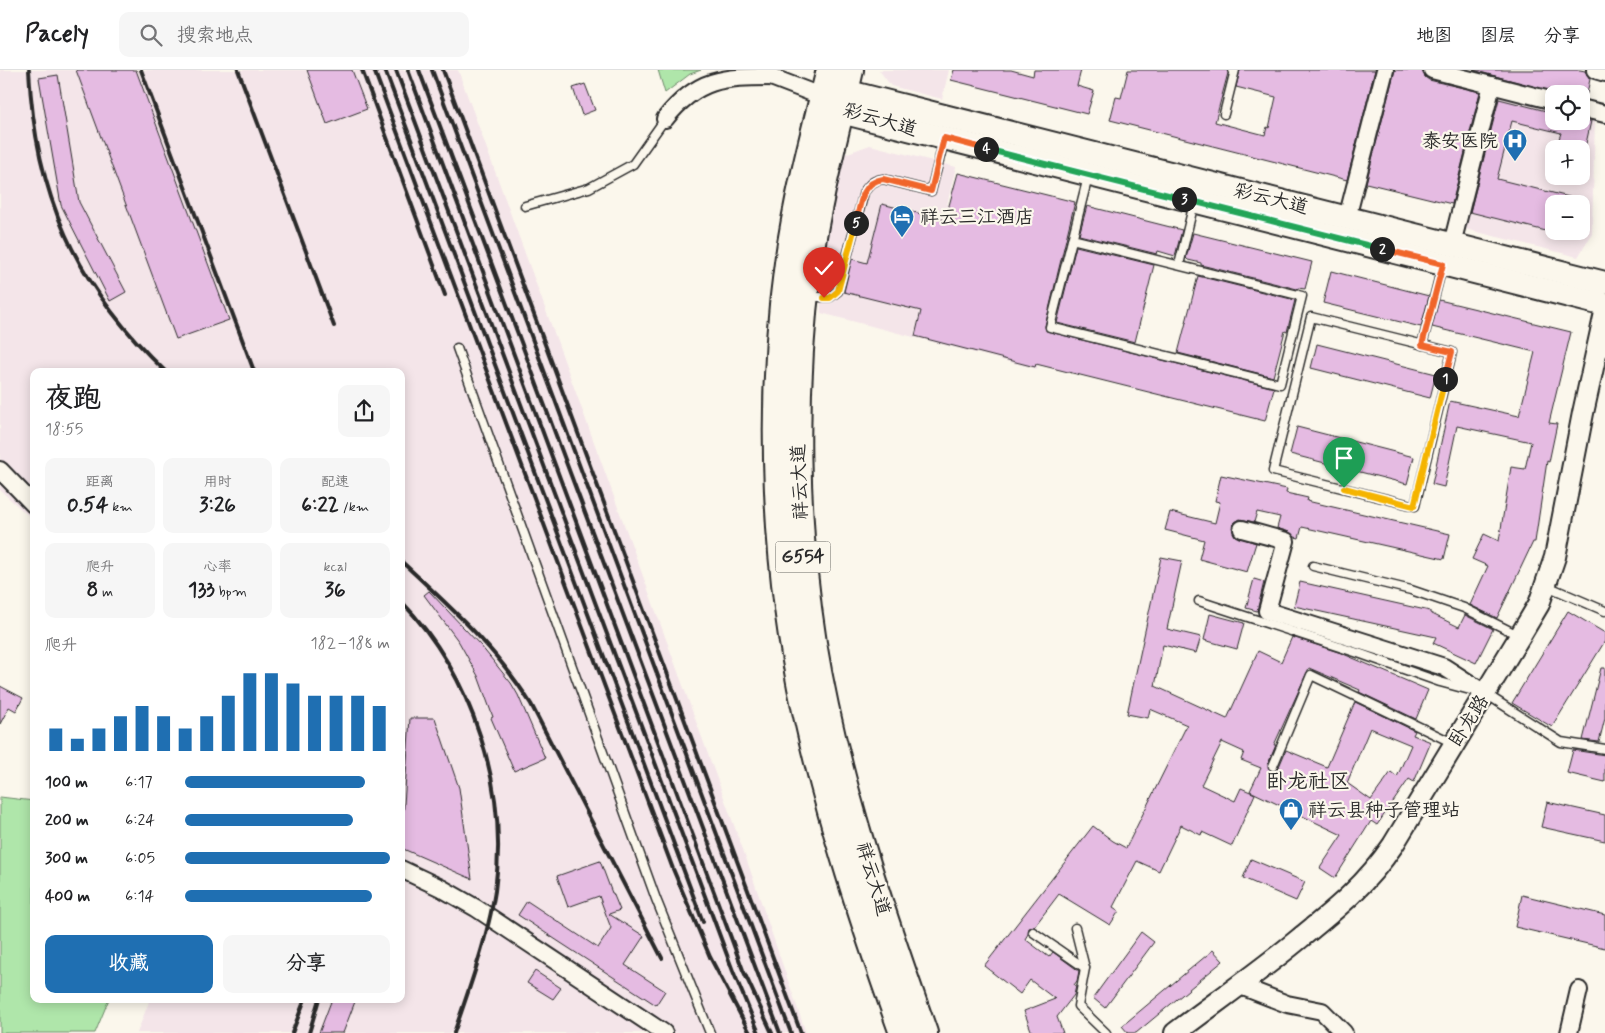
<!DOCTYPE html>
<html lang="zh">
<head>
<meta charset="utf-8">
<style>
	:root { --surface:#fff; --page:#f6f6f6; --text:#202124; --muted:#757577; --line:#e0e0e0; --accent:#1f6fb2 }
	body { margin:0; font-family:Mynerve,"LXGW WenKai TC",sans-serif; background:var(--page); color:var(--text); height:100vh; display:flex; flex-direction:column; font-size:19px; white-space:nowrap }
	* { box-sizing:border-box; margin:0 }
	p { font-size:16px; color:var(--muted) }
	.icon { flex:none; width:28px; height:28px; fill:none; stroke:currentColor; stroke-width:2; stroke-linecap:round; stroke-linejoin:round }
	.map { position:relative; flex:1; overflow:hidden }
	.sheet { position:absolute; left:30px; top:298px; width:375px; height:635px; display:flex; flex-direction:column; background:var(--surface); border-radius:10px; box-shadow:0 2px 12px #0003 }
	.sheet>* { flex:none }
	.fabs { position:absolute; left:1545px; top:15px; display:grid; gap:10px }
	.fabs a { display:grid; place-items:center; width:45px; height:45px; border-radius:10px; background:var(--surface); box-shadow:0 2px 12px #0003; font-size:25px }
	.pin { position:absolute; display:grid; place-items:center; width:42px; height:42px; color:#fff; margin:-51px -21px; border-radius:50% 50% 50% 0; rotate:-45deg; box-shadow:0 0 5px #0007 }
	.pin .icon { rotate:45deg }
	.km { position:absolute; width:25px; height:25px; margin:-12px; border-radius:50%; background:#222; color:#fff; font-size:14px; line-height:25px; text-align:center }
	.round { display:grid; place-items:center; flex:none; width:52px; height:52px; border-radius:10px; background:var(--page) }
	.head { display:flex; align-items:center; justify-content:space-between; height:85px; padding:0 15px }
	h1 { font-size:28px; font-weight:800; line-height:38px }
	.stats { display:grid; grid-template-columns:repeat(3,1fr); gap:8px; height:85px; padding:5px 15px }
	.stats div { display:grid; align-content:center; border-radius:10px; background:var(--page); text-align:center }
	.stats b { font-size:21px; font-weight:800 }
	.stats small { font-size:14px; font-weight:400 }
	.stats p { font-size:14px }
	.chart { height:140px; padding:10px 15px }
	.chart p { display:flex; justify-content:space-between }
	.chart svg { width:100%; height:90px; margin-top:5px; stroke:var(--accent); stroke-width:6 }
	.action { display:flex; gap:10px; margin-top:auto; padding:10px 15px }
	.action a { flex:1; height:58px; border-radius:10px; background:var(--accent); color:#fff; font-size:20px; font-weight:800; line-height:58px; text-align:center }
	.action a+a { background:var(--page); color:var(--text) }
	ul { padding:0 15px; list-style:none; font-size:16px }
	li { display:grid; grid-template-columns:80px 60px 1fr; align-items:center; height:38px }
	li i { height:12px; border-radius:6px; background:var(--accent) }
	header { display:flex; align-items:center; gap:30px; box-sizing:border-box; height:70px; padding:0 25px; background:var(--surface); border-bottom:1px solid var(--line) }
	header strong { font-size:24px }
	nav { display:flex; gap:28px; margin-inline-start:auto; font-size:18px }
	.search { width:350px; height:45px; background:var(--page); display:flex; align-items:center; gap:12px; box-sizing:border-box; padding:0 18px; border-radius:10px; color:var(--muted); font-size:19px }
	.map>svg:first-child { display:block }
</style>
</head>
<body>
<header>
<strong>Pacely</strong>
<div class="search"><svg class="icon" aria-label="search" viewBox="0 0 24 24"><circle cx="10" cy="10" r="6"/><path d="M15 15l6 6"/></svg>搜索地点</div>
<nav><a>地图</a><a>图层</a><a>分享</a></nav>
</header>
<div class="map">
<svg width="1605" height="963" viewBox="0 0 1605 963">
	<rect width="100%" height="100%" fill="#fbf7ec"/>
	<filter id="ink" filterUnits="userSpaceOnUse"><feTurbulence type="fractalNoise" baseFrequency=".02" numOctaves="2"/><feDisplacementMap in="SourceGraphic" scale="10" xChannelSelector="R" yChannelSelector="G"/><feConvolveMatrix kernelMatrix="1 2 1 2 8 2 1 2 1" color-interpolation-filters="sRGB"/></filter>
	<g filter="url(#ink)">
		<!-- built -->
		<g fill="#f4e5e9" fill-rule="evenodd">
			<path d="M 0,0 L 458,0 L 746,788 L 806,963 L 137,963 L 150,929 L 401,929 L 401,301 L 34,301 L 34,451 L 0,420 Z"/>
			<path d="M 879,0 L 949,0 L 942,29 L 891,16 Z"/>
			<path d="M 1494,24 L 1554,38 L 1554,51 L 1581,51 L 1581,45 L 1595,48 L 1592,164 L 1578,187 L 1461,158 ZM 1554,79 L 1581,79 L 1581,106 L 1554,106 ZM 1554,134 L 1581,134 L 1581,161 L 1554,161 Z"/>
			<path d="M 870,75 L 956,97 L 947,135 L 1071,166 L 1037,299 L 821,243 L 820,185 L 845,84 Z"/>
		</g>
		<!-- green -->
		<g fill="#afe6aa" stroke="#6d886a">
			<path d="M 658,0 L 701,0 L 690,4 L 665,23 Z"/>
			<path d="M 0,727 L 34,731 L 34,929 L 109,929 L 95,963 L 0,963 Z"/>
		</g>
		<!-- building -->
		<g fill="#e5bbe2" stroke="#2b2b2b" fill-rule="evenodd">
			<path d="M 76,0 L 136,0 L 229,250 L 176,269 Z"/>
			<path d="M 307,0 L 352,0 L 367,39 L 327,54 Z"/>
			<path d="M 954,0 L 1011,0 L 1033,6 L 1034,0 L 1081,0 L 1077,16 L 1094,21 L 1087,44 L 951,10 Z"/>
			<path d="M 1128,0 L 1227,0 L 1228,3 L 1215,52 L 1265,65 L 1267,57 L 1269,58 L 1276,27 L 1236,17 L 1240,0 L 1375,0 L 1347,110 L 1110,50 L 1116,27 L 1121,28 Z"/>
			<path d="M 1395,0 L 1422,0 L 1425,7 L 1429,10 L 1480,22 L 1452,134 L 1366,113 Z"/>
			<path d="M 1473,0 L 1580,0 L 1585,1 L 1590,9 L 1587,24 L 1561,24 Z"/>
			<path d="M 58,5 L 79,132 L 126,222 L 110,231 L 61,135 L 39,8 Z"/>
			<path d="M 585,14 L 595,40 L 582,45 L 573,18 Z"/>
			<path d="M 1499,29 L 1554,43 L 1554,51 L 1591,51 L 1585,78 L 1558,72 L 1561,63 L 1512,51 L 1497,109 L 1581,130 L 1580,134 L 1554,134 L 1554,163 L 1470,142 Z"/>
			<path d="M 958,103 L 1075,132 L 1045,256 L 1046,261 L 1274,318 L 1265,351 L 1036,294 L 1035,297 L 915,266 L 921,241 L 844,222 L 852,189 L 867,193 L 882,134 L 945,150 Z"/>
			<path d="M 1087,136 L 1182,160 L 1175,186 L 1158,181 L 1157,184 L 1079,165 Z"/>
			<path d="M 1193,163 L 1312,192 L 1305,219 L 1298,218 L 1297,219 L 1201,195 L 1201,193 L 1188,190 L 1186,188 Z"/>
			<path d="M 1076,176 L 1154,195 L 1135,272 L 1057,253 Z"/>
			<path d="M 1331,201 L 1429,226 L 1421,257 L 1323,233 Z"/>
			<path d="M 1198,206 L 1295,230 L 1287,262 L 1285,261 L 1273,307 L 1178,283 Z"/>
			<path d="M 1439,230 L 1571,262 L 1549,353 L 1557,354 L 1549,392 L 1547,391 L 1535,472 L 1533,472 L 1497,548 L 1470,535 L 1488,496 L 1472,489 L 1484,464 L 1499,471 L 1511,397 L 1525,399 L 1531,372 L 1457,356 L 1444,417 L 1432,414 L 1450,331 L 1519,346 L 1535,282 L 1432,257 Z"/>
			<path d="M 1317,274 L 1436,304 L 1430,328 L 1311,298 Z"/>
			<path d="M 1297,357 L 1414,387 L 1407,414 L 1290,384 Z"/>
			<path d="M 1221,405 L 1287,419 L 1286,423 L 1308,428 L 1307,431 L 1450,464 L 1444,489 L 1302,457 L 1299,468 L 1295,467 L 1289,462 L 1277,458 L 1280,447 L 1257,442 L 1254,452 L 1240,449 L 1235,452 L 1232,457 L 1233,462 L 1235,466 L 1256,473 L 1247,502 L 1199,489 L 1204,470 L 1165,460 L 1170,442 L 1215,453 L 1220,432 L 1215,431 Z"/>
			<path d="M 1161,487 L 1182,491 L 1167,559 L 1201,567 L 1196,583 L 1163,575 L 1155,616 L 1227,649 L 1258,581 L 1281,592 L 1292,567 L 1341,583 L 1428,620 L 1416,649 L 1359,622 L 1360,620 L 1309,598 L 1274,675 L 1276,675 L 1268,694 L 1270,701 L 1274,701 L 1278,699 L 1286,680 L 1327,697 L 1355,632 L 1415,661 L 1413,665 L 1431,672 L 1414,712 L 1409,709 L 1377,755 L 1371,751 L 1335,808 L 1320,798 L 1342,765 L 1250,721 L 1261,698 L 1241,690 L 1244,682 L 1222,672 L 1201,715 L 1235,731 L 1241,718 L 1255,724 L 1232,776 L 1202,762 L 1201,765 L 1181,755 L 1159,801 L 1137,791 L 1113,837 L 1119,841 L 1110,855 L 1059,824 L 1034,857 L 1029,858 L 1028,864 L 1025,869 L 1049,887 L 1053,882 L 1079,901 L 1077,911 L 1074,915 L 1076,916 L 1074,925 L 1057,947 L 1063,963 L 1032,963 L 1024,941 L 1055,929 L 1030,910 L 1020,924 L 984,896 L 1093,756 L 1113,771 L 1126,778 L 1187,655 L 1150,639 L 1148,648 L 1127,644 ZM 1370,658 L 1411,675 L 1397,707 L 1391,702 L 1371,730 L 1347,713 Z"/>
			<path d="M 1254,509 L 1264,512 L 1257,541 L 1246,538 Z"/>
			<path d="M 1300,512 L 1430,541 L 1430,543 L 1459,557 L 1465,545 L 1493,559 L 1476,593 L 1433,573 L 1436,567 L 1294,536 Z"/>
			<path d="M 429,521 L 481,576 L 511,613 L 518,625 L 545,688 L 514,701 L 491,648 L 493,647 L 478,606 L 459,572 L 424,525 Z"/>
			<path d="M 1568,541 L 1605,563 L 1605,571 L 1552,657 L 1512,633 Z"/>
			<path d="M 1210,544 L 1244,553 L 1237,579 L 1204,570 Z"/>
			<path d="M 1601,598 L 1605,598 L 1605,648 L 1599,672 L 1583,670 Z"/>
			<path d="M 0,616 L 23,628 L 16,641 L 9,637 L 0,654 Z"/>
			<path d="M 410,648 L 435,648 L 459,718 L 472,809 L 401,778 Z"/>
			<path d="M 1573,680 L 1605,685 L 1605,712 L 1567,703 Z"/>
			<path d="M 1547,732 L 1605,745 L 1605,771 L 1541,757 Z"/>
			<path d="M 1251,789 L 1305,812 L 1296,831 L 1243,808 Z"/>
			<path d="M 600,791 L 612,823 L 613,823 L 620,840 L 609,844 L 644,866 L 625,895 L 665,921 L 656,935 L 518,845 L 527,831 L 598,878 L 611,858 L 599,826 L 568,837 L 557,806 Z"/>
			<path d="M 1522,825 L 1605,845 L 1605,878 L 1515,857 Z"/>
			<path d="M 1141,862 L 1154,872 L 1105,938 L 1093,928 Z"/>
			<path d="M 1213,880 L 1223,891 L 1136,963 L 1128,963 L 1122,956 Z"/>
			<path d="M 535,901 L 561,918 L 553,929 L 527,913 Z"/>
			<path d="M 332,929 L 356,929 L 343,963 L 319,963 Z"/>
		</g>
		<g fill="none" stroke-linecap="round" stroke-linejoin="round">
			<defs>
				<g id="service">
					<path d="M 1224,44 L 1235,0 L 1233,0"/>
					<path d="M 525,136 L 589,118 L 633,94 L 665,49"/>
					<path d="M 1072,169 L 1302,226 L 1280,314 L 1050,257 L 1088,107"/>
					<path d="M 1179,195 L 1194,133"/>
					<path d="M 810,227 L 830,227 L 838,221 L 864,122 C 870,114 873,110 883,109 L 931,121 L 944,71"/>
					<path d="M 1311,247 L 1452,282 L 1415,436 L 1273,401 Z"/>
					<path d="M 1422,275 L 1442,197"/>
					<path d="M 457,278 L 656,829 L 710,963"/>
					<path d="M 1313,496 L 1411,520 L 1464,538 L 1518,565"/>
					<path d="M 1547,516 L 1605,541"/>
					<path d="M 1199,531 L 1361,584 L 1440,612 L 1470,620"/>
					<path d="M 1486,624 L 1561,672 L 1605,679"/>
					<path d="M 1273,696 L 1311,605 L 1453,673"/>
					<path d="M 1075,858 L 1085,898 L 1078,936 L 1106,963"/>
					<path d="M 1033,862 L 1085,898"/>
				</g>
				<g id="minor">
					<path d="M 1432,0 L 1554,31"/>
					<path d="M 1595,0 L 1605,3"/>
					<path d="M 763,4 L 823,27"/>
					<path d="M 1581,38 L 1605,44"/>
					<path d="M 665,49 C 697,8 723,7 773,7"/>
					<path d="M 1347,148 L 1385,0"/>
					<path d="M 1452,174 L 1492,15"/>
					<path d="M 0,400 L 34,435"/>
					<path d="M 1242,459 L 1286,471 L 1267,541 L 1444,597 L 1486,624"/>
					<path d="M 401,799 L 441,818 L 476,838 L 664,963"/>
					<path d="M 1238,915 L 1287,934 L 1322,941 L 1344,963"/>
					<path d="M 1569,963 L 1579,920"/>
				</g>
				<path id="tertiary" d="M 1175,963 C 1216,932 1259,902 1299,869 C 1336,839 1366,815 1393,775 L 1520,566 L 1539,534 L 1555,487 L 1583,343 L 1605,243"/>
				<g id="secondary">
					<path d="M 829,25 L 845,21 L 1605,213"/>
					<path d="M 828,31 L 841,42 L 1605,235"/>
				</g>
				<g id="trunk">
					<path d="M 830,0 C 814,64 797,128 788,193 C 768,336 775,501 806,641 C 830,751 865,857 903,963"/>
					<path d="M 850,0 C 835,65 817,132 808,198 C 792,321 794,451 813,573 C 835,707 879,836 924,963"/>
				</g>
			</defs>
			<!-- service casing -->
			<use href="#service" stroke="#2b2b2b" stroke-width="11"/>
			<!-- minor casing -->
			<use href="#minor" stroke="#2b2b2b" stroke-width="20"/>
			<!-- tertiary casing -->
			<use href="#tertiary" stroke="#2b2b2b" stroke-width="24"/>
			<!-- secondary casing -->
			<use href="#secondary" stroke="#2b2b2b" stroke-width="26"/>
			<!-- trunk casing -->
			<use href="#trunk" stroke="#2b2b2b" stroke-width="30"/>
			<!-- service -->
			<use href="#service" stroke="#fbf7ec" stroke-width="8"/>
			<!-- minor -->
			<use href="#minor" stroke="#fbf7ec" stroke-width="16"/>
			<!-- tertiary -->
			<use href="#tertiary" stroke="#fbf7ec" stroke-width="20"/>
			<!-- secondary -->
			<use href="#secondary" stroke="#fbf7ec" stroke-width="22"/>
			<!-- trunk -->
			<use href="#trunk" stroke="#fbf7ec" stroke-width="26"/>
			<!-- rail -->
			<g stroke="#2b2b2b" stroke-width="4">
				<path d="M 29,0 C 35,124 75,215 165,301"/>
				<path d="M 141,0 L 254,301"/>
				<path d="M 238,0 L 334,256"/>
				<path d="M 362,0 L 445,225"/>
				<path d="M 374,0 L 673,799 L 710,887 L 750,963"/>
				<path d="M 385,0 L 703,852"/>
				<path d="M 396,0 L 733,901 L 759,963"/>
				<path d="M 408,0 L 743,900 L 772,963"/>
				<path d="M 419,0 L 780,963"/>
				<path d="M 432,0 L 791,963"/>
				<path d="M 443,0 L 801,963"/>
				<path d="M 401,491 C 450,537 495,576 531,634 L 662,888"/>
				<path d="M 401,531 C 473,606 509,719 495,821 C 488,866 469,920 454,963"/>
				<path d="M 292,963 L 305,929"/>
				<path d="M 309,963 L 319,929"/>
			</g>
		</g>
	</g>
	<g fill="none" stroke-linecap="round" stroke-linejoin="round" filter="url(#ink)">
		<defs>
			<path id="split-1" d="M 1344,418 L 1414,436 L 1445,309"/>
			<path id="split-2" d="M 1382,179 L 1443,194 L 1422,275 L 1452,282 L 1445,309"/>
			<path id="split-3" d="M 1184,129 L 1382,179"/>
			<path id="split-4" d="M 986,79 L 1184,129"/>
			<path id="split-5" d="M 856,153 C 860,136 861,112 883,109 L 931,121 L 944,68 L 986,79"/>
			<path id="split-6" d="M 824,228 L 830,228 L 838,221 L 856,153"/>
		</defs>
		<!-- split-1 casing -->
		<use href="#split-1" stroke="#fff" stroke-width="10"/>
		<!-- split-2 casing -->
		<use href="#split-2" stroke="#fff" stroke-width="10"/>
		<!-- split-3 casing -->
		<use href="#split-3" stroke="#fff" stroke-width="10"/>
		<!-- split-4 casing -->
		<use href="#split-4" stroke="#fff" stroke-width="10"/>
		<!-- split-5 casing -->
		<use href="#split-5" stroke="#fff" stroke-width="10"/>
		<!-- split-6 casing -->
		<use href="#split-6" stroke="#fff" stroke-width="10"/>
		<!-- split-1 -->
		<use href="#split-1" stroke="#f5b400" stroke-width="6"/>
		<!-- split-2 -->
		<use href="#split-2" stroke="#f0652b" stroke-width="6"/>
		<!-- split-3 -->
		<use href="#split-3" stroke="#22a559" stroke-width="6"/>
		<!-- split-4 -->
		<use href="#split-4" stroke="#22a559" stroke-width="6"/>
		<!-- split-5 -->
		<use href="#split-5" stroke="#f0652b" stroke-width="6"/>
		<!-- split-6 -->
		<use href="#split-6" stroke="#f5b400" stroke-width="6"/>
	</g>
	<!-- icons -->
	<defs>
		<symbol id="hospital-pin" viewBox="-11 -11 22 30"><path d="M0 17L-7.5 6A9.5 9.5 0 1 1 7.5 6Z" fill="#1f6fb2" stroke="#fbf7ec"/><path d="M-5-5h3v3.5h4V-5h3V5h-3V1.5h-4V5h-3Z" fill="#fff"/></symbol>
		<symbol id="hotel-pin" viewBox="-11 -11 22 30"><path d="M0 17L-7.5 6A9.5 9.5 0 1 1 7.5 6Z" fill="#1f6fb2" stroke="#fbf7ec"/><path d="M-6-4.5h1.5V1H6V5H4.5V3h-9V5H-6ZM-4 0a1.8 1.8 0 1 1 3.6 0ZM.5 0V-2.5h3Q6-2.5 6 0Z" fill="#fff"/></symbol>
		<symbol id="shop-pin" viewBox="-11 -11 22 30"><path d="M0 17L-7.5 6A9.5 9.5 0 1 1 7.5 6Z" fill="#1f6fb2" stroke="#fbf7ec"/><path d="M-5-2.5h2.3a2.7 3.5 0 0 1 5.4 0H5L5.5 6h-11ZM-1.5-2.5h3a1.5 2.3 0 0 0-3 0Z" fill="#fff"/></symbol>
	</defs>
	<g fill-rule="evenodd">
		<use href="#hospital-pin" x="1501" y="57" width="28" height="38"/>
		<use href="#hotel-pin" x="888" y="133" width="28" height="38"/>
		<use href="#shop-pin" x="1277" y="726" width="28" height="38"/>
	</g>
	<g text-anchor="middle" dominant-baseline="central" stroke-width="4.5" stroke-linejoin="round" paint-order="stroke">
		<!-- shield labels -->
		<rect fill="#fbf7ec" stroke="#696865" stroke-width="1" x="775.5" y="471.5" width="55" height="31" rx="4"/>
		<g font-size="18" font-weight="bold" fill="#2b2b2b">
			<text x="803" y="487">G554</text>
		</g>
		<!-- street labels -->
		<g font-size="19" fill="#2b2b2b" stroke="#fbf7ec">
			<text transform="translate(880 50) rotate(16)">彩云大道</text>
			<text transform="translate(1271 129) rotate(14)">彩云大道</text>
			<text transform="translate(800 412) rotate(-92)">祥云大道</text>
			<text transform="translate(1469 651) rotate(-58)">卧龙路</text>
			<text transform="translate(873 809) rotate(73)">祥云大道</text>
		</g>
		<!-- poi labels -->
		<g font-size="19" fill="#2b2b2b" stroke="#fbf7ec" text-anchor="start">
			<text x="1498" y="71" text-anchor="end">泰安医院</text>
			<text x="920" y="147">祥云三江酒店</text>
			<text x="1308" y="740">祥云县种子管理站</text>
		</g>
		<!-- quarter labels -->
		<g font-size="21" fill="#2b2b2b" stroke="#fbf7ec">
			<text x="1308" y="712">卧龙社区</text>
		</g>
	</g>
</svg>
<div class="fabs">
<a><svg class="icon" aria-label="locate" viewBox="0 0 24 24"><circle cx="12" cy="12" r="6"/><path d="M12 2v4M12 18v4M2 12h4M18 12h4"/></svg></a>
<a>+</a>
<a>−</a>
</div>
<div class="pin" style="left:1344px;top:418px;background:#1e9e55"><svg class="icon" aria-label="arrive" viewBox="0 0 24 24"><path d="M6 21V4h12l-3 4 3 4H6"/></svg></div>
<div class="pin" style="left:824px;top:228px;background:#d93025"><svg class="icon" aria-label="check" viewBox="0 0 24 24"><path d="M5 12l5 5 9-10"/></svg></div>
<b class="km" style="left:1445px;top:309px">1</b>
<b class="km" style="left:1382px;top:179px">2</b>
<b class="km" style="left:1184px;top:129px">3</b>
<b class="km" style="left:986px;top:79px">4</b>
<b class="km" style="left:856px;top:153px">5</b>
<section class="sheet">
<div class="head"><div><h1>夜跑</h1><p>18:55</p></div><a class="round"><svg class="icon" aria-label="share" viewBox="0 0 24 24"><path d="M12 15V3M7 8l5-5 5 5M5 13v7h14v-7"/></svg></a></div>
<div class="stats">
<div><p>距离</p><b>0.54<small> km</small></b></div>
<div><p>用时</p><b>3:26</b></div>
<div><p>配速</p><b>6:22<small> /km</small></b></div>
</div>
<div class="stats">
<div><p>爬升</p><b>8<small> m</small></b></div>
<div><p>心率</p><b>133<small> bpm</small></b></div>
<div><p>kcal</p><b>36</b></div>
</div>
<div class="chart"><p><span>爬升</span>182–188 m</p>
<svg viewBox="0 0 160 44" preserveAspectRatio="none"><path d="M5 44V33M15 44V38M25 44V33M35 44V27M45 44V22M55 44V27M65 44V33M75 44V27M85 44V17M95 44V6M105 44V6M115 44V11M125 44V17M135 44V17M145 44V17M155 44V22"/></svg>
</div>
<ul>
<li><b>100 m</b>6:17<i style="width:88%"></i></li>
<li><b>200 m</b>6:24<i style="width:82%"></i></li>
<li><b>300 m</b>6:05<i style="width:100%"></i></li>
<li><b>400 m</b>6:14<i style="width:91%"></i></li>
</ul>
<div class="action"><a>收藏</a><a>分享</a></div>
</section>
</div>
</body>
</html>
